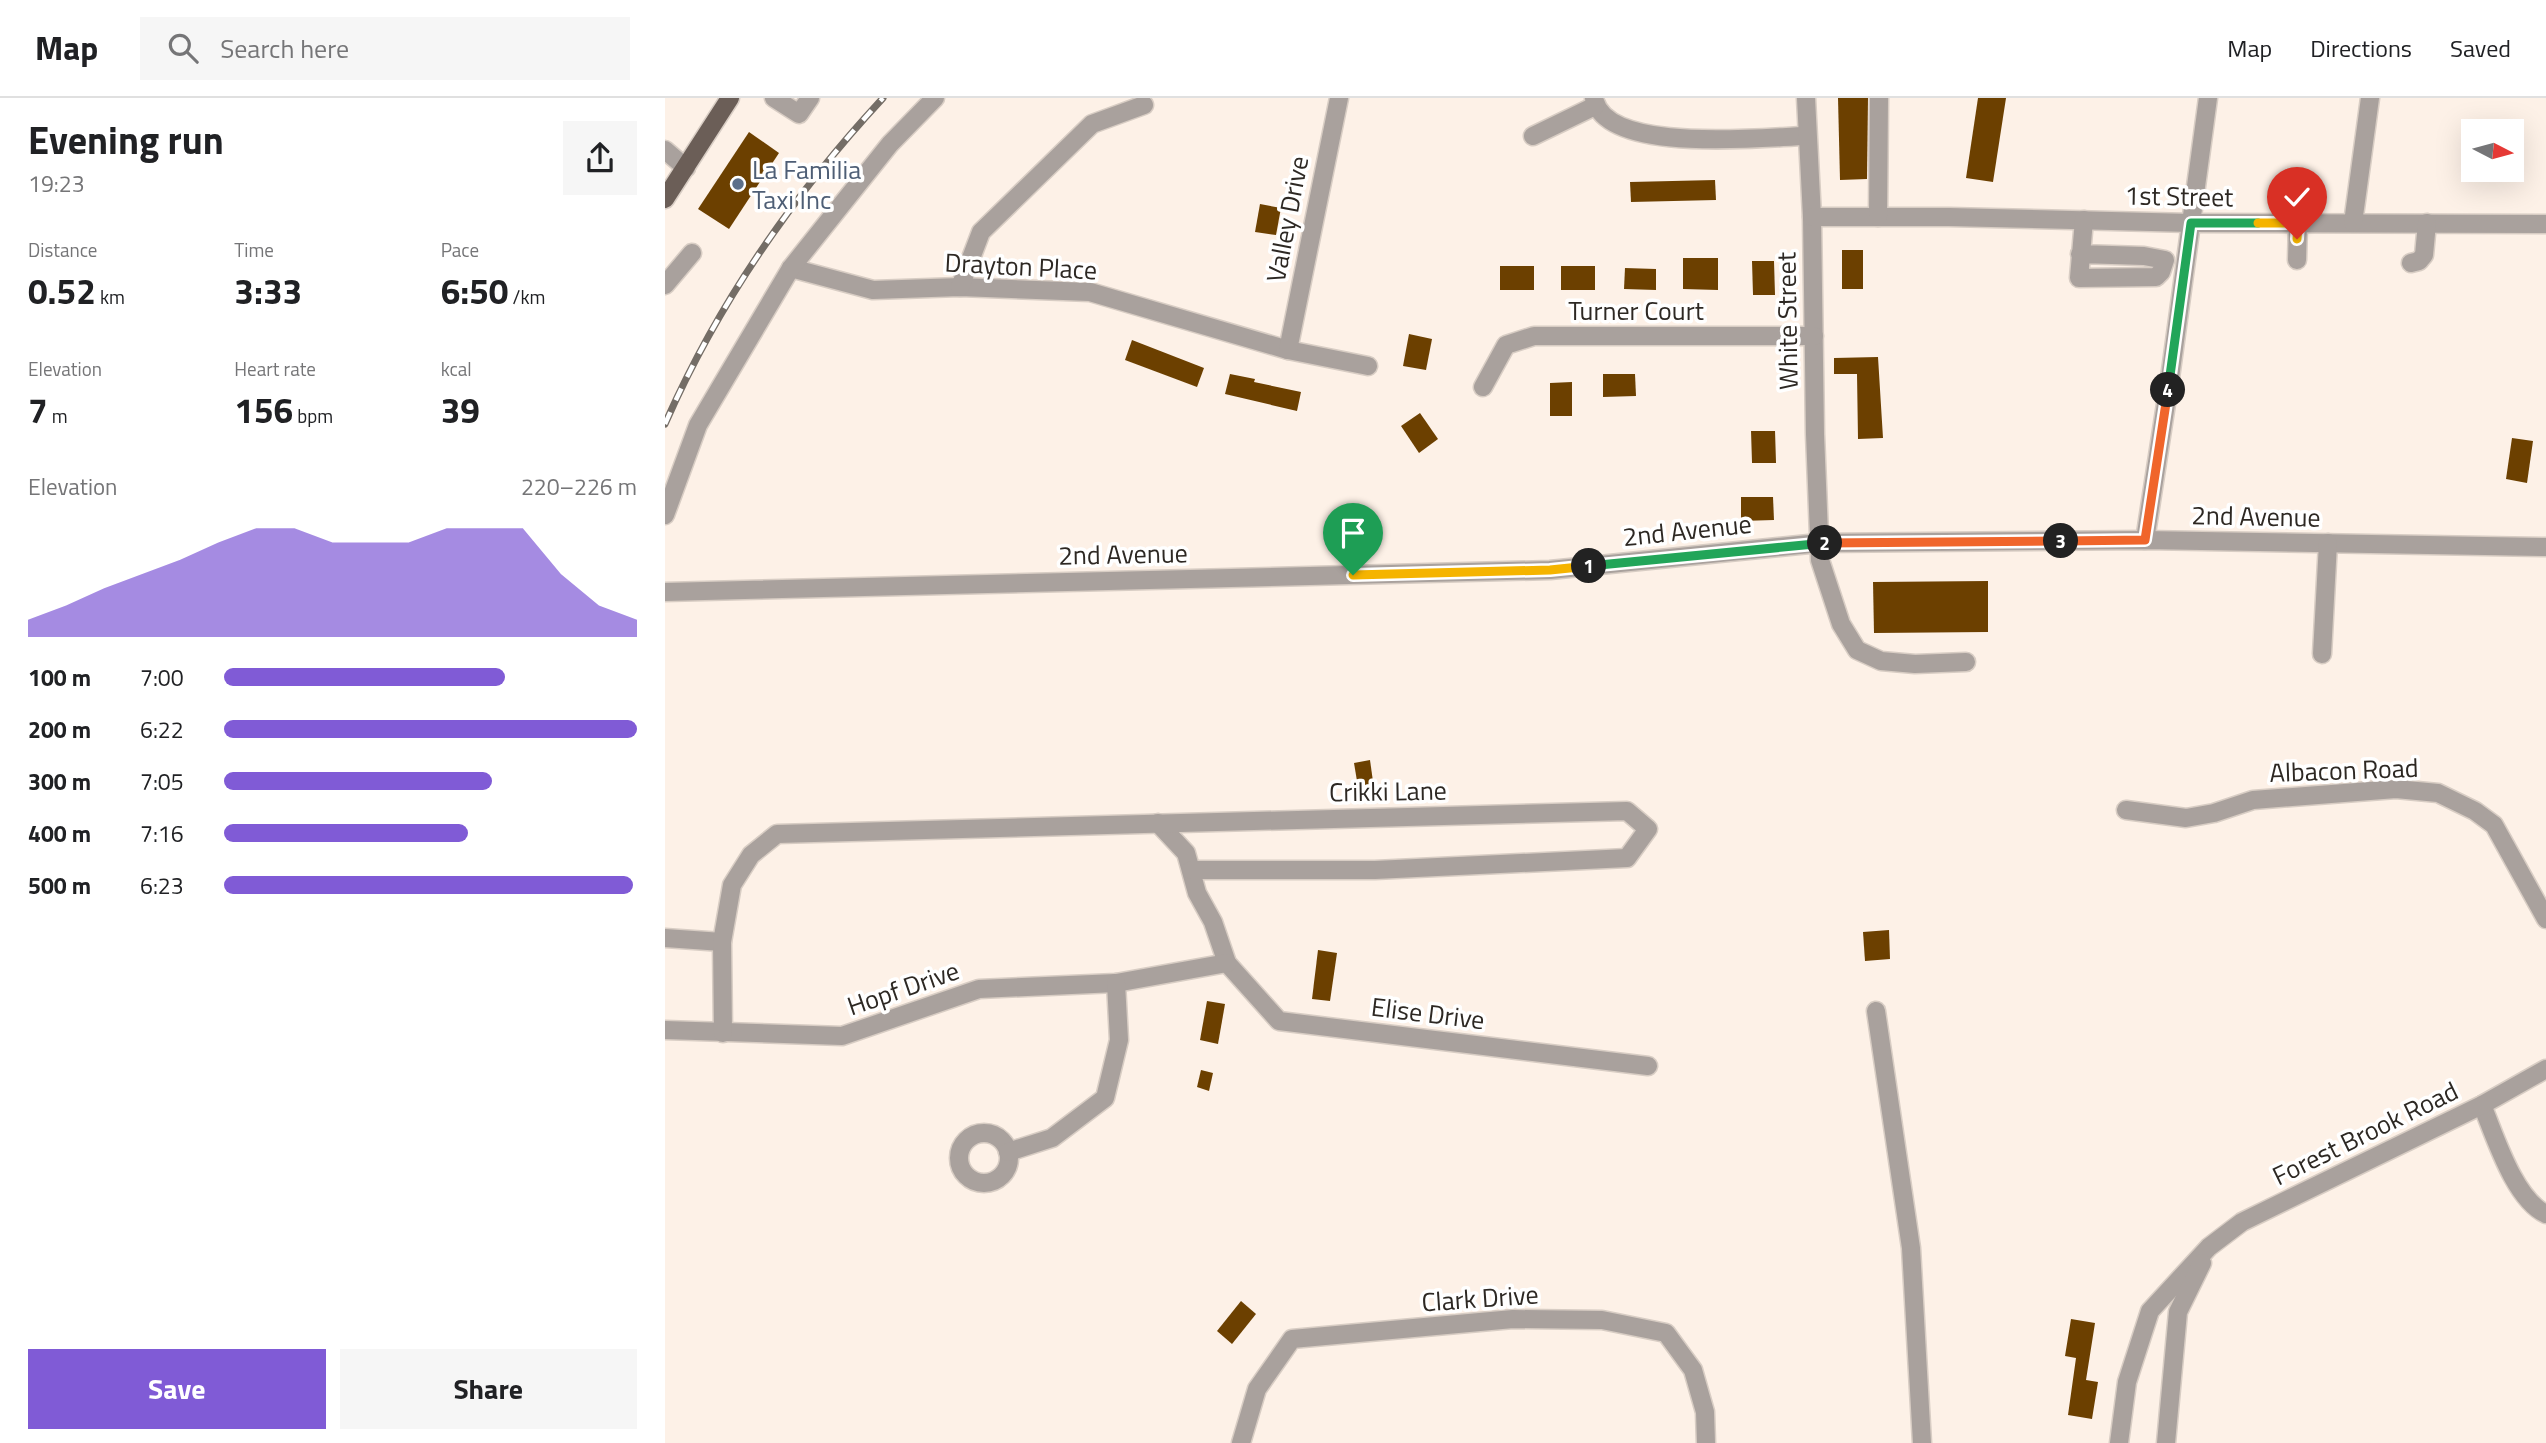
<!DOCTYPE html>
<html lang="en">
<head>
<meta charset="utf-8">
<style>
	:root { --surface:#fff; --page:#f6f6f6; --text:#202124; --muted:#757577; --line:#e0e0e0; --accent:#805bd6 }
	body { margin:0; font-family:"Titillium Web",sans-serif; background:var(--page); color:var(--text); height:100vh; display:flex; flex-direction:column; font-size:26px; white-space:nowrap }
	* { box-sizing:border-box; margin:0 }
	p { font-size:23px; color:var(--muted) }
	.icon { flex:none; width:38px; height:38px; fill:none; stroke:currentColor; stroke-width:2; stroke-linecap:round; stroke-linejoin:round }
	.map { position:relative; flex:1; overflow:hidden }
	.details { display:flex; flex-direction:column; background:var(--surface); width:665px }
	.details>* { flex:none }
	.needle { width:46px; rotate:96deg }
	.tools { position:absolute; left:1796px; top:21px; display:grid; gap:14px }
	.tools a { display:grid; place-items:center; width:63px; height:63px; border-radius:0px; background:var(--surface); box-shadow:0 7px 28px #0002; font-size:35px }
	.pin { position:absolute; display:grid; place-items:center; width:60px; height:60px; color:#fff; margin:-72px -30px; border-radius:50% 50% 50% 0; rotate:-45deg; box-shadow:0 0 7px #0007 }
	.pin .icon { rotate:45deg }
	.km { position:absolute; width:35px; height:35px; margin:-18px; border-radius:50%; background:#222; color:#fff; font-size:19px; line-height:35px; text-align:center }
	.round { display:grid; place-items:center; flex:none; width:74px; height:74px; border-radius:0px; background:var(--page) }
	.summary { display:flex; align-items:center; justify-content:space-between; height:119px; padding:0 28px }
	h1 { font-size:38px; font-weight:700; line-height:52px }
	.figures { display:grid; grid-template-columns:repeat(3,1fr); gap:10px; height:119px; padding:7px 28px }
	.figures div { display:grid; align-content:center }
	.figures b { font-size:35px; font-weight:700 }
	.figures small { font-size:19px; font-weight:400 }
	.figures p { font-size:19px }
	.chart { height:196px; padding:14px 28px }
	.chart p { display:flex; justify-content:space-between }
	.chart svg { width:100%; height:126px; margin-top:7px; fill:var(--accent); opacity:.7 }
	.primary-button { display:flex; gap:14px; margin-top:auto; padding:14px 28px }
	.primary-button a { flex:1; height:80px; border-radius:0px; background:var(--accent); color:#fff; font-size:28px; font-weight:700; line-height:80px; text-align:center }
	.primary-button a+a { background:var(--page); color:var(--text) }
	ul { padding:0 28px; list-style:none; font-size:23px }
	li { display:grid; grid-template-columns:112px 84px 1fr; align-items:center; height:52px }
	li i { height:18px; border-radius:9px; background:var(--accent) }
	header { display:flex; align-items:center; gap:42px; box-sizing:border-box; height:98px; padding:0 35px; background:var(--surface); border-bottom:2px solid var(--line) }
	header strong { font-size:33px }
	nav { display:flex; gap:38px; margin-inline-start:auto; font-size:24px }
	.search { width:490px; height:63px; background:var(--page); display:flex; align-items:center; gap:18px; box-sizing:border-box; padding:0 24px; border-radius:0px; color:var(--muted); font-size:26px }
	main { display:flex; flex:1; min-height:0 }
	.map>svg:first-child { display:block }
</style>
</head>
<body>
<header>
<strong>Map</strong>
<div class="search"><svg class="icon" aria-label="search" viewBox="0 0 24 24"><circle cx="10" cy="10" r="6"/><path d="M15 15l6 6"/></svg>Search here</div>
<nav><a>Map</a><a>Directions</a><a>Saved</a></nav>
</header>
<main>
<section class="details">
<div class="summary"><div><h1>Evening run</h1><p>19:23</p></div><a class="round"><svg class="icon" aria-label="share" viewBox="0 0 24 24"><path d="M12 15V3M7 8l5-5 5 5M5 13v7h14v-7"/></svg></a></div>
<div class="figures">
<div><p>Distance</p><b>0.52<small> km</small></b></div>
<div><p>Time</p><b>3:33</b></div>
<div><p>Pace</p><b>6:50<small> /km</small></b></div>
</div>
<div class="figures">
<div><p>Elevation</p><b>7<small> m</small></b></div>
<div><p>Heart rate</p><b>156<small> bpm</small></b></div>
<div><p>kcal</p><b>39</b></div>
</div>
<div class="chart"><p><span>Elevation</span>220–226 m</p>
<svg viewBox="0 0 160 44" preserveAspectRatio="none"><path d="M0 44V38L10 33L20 27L30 22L40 17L50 11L60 6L70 6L80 11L90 11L100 11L110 6L120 6L130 6L140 22L150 33L160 38V44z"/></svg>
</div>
<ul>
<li><b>100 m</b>7:00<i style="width:68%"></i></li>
<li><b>200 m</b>6:22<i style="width:100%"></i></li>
<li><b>300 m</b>7:05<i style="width:65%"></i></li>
<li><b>400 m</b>7:16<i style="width:59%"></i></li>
<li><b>500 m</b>6:23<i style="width:99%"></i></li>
</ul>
<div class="primary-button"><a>Save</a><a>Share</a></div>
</section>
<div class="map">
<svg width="1881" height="1345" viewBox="0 0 1881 1345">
	<rect width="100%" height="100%" fill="#fdf1e7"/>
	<!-- building -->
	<g fill="#6c4000">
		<path d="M 1173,0 L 1203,0 L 1202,81 L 1175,82 Z"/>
		<path d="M 1313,0 L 1341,0 L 1328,84 L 1301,80 Z"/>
		<path d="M 84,34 L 114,55 L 64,131 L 33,111 Z"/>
		<path d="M 1050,82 L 1051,102 L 966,104 L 965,84 Z"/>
		<path d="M 595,106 L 616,110 L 611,137 L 590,134 Z"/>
		<rect x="1177" y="152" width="21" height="39"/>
		<path d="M 1018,160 L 1053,160 L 1053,192 L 1018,191 Z"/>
		<path d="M 1087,163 L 1109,163 L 1110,197 L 1088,197 Z"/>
		<rect x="835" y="168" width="34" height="24"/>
		<rect x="896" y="168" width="34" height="24"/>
		<path d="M 960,170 L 991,171 L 991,192 L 959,191 Z"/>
		<path d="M 744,236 L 767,241 L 761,272 L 738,268 Z"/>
		<path d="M 467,242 L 539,270 L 532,289 L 460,262 Z"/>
		<path d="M 1213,259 L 1218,340 L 1193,341 L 1192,276 L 1169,276 L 1169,260 Z"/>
		<path d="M 565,276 L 590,281 L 589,284 L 636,294 L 632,313 L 560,296 Z"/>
		<path d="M 938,276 L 970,276 L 971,298 L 938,299 Z"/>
		<path d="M 907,284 L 907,318 L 885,318 L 885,285 Z"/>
		<path d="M 755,315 L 773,341 L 754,355 L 736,328 Z"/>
		<path d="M 1086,333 L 1110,333 L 1111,365 L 1087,365 Z"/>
		<path d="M 1847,340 L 1868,343 L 1862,385 L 1841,381 Z"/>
		<path d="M 1076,399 L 1108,399 L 1109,422 L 1076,423 Z"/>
		<path d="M 1323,483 L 1323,534 L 1209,535 L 1208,484 Z"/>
		<path d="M 705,662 L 710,698 L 695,701 L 689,665 Z"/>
		<path d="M 1224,832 L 1225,861 L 1200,863 L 1198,834 Z"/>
		<path d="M 653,852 L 672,855 L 665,903 L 647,901 Z"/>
		<path d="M 542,903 L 560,906 L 553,946 L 535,942 Z"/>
		<path d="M 536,972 L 548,975 L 544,993 L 532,989 Z"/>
		<path d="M 576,1203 L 591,1216 L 567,1246 L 552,1233 Z"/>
		<path d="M 1406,1221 L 1430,1225 L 1421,1282 L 1433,1284 L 1427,1321 L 1403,1317 L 1411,1260 L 1400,1258 Z"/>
	</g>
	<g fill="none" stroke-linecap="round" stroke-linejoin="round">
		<defs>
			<g id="minor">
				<path d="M 109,0 L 134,16 L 145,0"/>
				<path d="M 929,0 C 940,57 1098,39 1141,38"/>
				<path d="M 1141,0 L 1147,119 L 1150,336 L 1155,462 L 1176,526 L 1192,552 L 1216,563 L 1250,566 L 1301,564"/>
				<path d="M 868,38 L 930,8"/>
				<path d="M 0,52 L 21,70"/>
				<path d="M 1147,119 L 1284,119 L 1526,125 L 1881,126"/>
				<path d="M 1213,119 L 1214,0"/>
				<path d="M 1688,125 L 1705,0"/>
				<path d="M 1415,156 L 1479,158 L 1500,162 L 1496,174 L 1491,179 L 1414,180 L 1419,122"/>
				<path d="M 1632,162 L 1633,125"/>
				<path d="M 1746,165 L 1754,163 L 1759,157 L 1762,125"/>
				<path d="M 126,170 L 208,192 L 295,189 L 425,194 L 623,252 L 703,268"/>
				<path d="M 0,187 L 27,155"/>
				<path d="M 295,189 L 316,134 L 427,26 L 479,7"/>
				<path d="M 623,252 L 674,0"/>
				<path d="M 818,289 L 841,247 L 869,238 L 1149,238"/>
				<path d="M 0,417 L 33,327 L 126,170 L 225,46 L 270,0"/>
				<path d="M 1480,442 L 1505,280 L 1543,0"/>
				<path d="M 0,494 L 885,472 L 1154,445 L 1480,442 L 1881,449"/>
				<path d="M 1657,556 L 1663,445"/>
				<path d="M 1461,712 L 1521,720 L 1549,715 L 1588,702 L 1731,691 L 1773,695 L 1810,713 L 1829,727 L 1881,821"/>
				<path d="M 493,725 L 521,755 L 532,795 L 548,824 L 562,865 L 614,923 L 983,968"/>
				<path d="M 0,840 L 57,844"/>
				<path d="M 1211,913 L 1246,1150 L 1257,1345"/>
				<path d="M 0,932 L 177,938 L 314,891 L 451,885 L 562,865"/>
				<path d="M 58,935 L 57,844 L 67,787 L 86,757 L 112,736 L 962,713 L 983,731 L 962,760 L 710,772 L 526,772"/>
				<path d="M 1817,1007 C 1830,1038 1849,1101 1881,1116"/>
				<circle cx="319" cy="1060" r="25"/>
				<path d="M 343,1054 L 387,1040 L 440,1000 L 454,942 L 451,885"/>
				<path d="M 576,1345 L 592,1291 L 627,1241 L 848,1221 L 937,1222 L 1001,1235 L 1028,1272 L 1040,1314 L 1041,1345"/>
				<path d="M 1454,1345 L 1462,1284 L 1485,1213 L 1544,1149 L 1577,1124 L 1817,1007 L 1881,971"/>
				<path d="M 1501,1345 L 1513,1214 L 1537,1165"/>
			</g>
			<path id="major" d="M 0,101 L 65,0"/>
		</defs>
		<!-- minor casing -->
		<use href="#minor" stroke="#d8cdc4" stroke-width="21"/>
		<!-- major casing -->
		<use href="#major" stroke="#d8cdc4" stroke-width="21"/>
		<!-- minor -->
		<use href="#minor" stroke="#a9a19d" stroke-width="18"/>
		<!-- major -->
		<use href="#major" stroke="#6b5e57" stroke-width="18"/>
		<defs>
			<path id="rail" d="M 0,326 C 53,205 129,96 218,0"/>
		</defs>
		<!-- rail casing -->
		<use href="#rail" stroke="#746d66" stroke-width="7"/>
		<!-- rail -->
		<use href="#rail" stroke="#fff" stroke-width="4.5" stroke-dasharray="13" stroke-linecap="butt"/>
	</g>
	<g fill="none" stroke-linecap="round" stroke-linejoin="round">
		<defs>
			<path id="split-1" d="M 688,477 L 885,472 L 924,468"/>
			<path id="split-2" d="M 924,468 L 1160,445"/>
			<path id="split-3" d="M 1160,445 L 1396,443"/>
			<path id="split-4" d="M 1396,443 L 1480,442 L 1503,292"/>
			<path id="split-5" d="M 1503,292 L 1526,125 L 1593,125"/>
			<path id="split-6" d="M 1593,125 L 1633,125 L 1632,141"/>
		</defs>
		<!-- split-1 casing -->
		<use href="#split-1" stroke="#fff" stroke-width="14"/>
		<!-- split-2 casing -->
		<use href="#split-2" stroke="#fff" stroke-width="14"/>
		<!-- split-3 casing -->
		<use href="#split-3" stroke="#fff" stroke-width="14"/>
		<!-- split-4 casing -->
		<use href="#split-4" stroke="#fff" stroke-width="14"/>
		<!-- split-5 casing -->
		<use href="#split-5" stroke="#fff" stroke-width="14"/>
		<!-- split-6 casing -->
		<use href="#split-6" stroke="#fff" stroke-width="14"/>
		<!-- split-1 -->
		<use href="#split-1" stroke="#f5b400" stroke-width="9"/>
		<!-- split-2 -->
		<use href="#split-2" stroke="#22a559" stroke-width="9"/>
		<!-- split-3 -->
		<use href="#split-3" stroke="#f0652b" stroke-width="9"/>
		<!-- split-4 -->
		<use href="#split-4" stroke="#f0652b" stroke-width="9"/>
		<!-- split-5 -->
		<use href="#split-5" stroke="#22a559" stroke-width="9"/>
		<!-- split-6 -->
		<use href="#split-6" stroke="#f5b400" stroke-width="9"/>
	</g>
	<!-- markers -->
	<circle fill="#5c6f8a" stroke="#fff" stroke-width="2.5" cx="73" cy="86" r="7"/>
	<g text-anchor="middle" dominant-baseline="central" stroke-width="7" stroke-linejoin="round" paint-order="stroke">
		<!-- service labels -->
		<g font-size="26" fill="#4e5e75" stroke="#fff" text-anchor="start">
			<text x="87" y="71">La Familia<tspan x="87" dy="30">Taxi Inc</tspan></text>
		</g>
		<!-- street labels -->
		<g font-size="26" fill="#2d2823" stroke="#fff">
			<text transform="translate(1514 98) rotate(1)">1st Street</text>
			<text transform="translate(622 121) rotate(-79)">Valley Drive</text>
			<text transform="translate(356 168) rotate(3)">Drayton Place</text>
			<text x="971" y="212">Turner Court</text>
			<text transform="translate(1122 223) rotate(-91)">White Street</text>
			<text transform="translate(1591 418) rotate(1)">2nd Avenue</text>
			<text transform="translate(1022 432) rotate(-6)">2nd Avenue</text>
			<text transform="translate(458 456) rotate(-1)">2nd Avenue</text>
			<text transform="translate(1679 672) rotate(-2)">Albacon Road</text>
			<text transform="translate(723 693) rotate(-1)">Crikki Lane</text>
			<text transform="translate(238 890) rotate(-19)">Hopf Drive</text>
			<text transform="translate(763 915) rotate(7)">Elise Drive</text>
			<text transform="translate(1700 1035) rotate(-26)">Forest Brook Road</text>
			<text transform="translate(815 1200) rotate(-4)">Clark Drive</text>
		</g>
	</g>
</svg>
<div class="tools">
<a><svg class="needle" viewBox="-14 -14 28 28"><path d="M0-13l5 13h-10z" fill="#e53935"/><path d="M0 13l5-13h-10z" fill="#757577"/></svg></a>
</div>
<div class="pin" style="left:688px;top:477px;background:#1e9e55"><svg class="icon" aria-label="arrive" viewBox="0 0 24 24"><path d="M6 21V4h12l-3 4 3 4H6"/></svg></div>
<div class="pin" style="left:1632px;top:141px;background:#d93025"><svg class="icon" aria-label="check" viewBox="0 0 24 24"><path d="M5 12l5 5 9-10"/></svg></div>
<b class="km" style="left:924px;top:468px">1</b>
<b class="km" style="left:1160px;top:445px">2</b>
<b class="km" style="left:1396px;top:443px">3</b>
<b class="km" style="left:1503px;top:292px">4</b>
</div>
</main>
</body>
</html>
